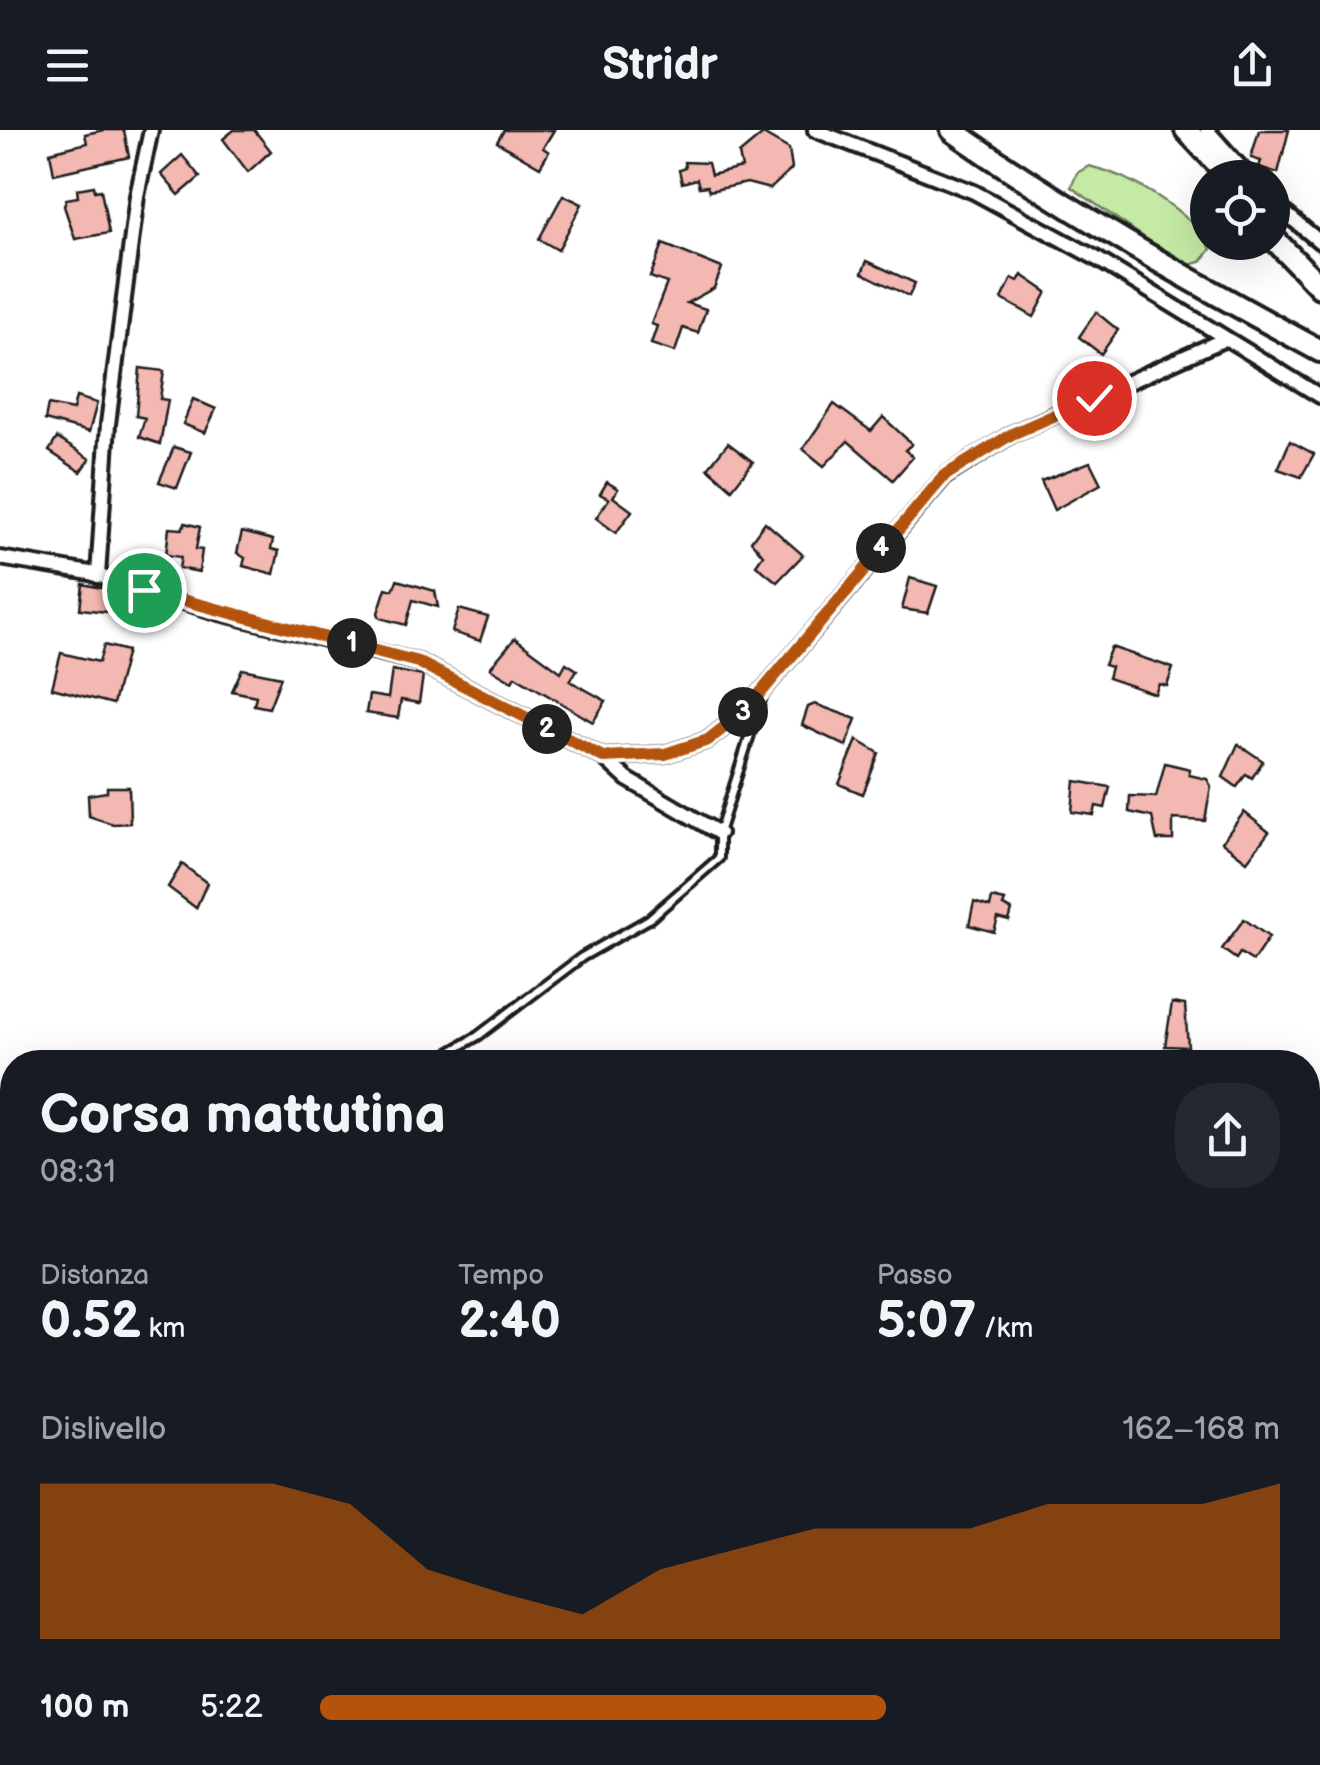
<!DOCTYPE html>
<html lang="it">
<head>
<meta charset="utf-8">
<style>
	:root { --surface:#171b24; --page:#242831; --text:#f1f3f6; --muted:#9ea1a6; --accent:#b45309 }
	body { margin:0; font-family:"Balsamiq Sans",sans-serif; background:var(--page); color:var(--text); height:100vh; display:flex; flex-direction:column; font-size:38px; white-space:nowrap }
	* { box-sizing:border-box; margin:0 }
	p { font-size:32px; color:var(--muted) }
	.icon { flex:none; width:55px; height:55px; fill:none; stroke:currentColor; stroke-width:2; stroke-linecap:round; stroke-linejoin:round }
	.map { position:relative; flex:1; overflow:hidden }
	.panel { position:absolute; left:0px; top:920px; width:1320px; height:715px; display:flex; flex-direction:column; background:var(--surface); border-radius:40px 40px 0 0; box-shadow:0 10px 40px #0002 }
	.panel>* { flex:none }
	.buttons { position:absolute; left:1190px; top:30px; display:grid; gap:20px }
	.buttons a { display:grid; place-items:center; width:100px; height:100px; border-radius:50%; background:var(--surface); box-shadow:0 10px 40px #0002; font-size:50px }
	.pin { position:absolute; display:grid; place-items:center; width:85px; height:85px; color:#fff; margin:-42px; border:5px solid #fff; border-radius:50%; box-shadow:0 2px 10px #0007 }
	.km { position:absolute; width:50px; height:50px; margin:-25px; border-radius:50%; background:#222; color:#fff; font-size:28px; line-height:50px; text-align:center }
	.round { display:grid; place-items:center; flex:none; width:105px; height:105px; border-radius:40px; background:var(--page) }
	.head { display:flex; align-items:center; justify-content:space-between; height:170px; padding:0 40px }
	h1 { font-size:55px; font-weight:800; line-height:75px }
	.metrics { display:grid; grid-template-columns:repeat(3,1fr); gap:15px; height:170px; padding:10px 40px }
	.metrics div { display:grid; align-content:center }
	.metrics b { font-size:50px; font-weight:800 }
	.metrics small { font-size:28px; font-weight:400 }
	.metrics p { font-size:28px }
	.chart { height:280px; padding:20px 40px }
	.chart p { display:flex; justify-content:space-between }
	.chart svg { width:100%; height:180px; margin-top:10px; fill:var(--accent); opacity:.7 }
	ul { padding:0 40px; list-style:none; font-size:32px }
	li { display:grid; grid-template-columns:160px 120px 1fr; align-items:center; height:75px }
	li i { height:25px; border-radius:12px; background:var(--accent) }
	header { display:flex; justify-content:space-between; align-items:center; height:130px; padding:0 40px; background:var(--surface); font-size:45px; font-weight:800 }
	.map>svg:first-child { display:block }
</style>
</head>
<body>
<header><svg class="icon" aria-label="menu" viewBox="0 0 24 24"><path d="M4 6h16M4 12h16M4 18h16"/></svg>Stridr<svg class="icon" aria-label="share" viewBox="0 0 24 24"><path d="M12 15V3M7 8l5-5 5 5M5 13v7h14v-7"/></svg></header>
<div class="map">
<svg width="1320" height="1635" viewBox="0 0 1320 1635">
	<rect width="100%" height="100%" fill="#fff"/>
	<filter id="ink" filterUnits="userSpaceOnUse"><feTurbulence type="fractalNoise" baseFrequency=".01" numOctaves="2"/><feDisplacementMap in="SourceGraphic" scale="20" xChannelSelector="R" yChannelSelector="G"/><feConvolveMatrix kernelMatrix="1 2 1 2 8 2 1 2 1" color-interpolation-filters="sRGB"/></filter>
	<g filter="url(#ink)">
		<!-- green -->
		<path fill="#c5eaa5" stroke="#708360" stroke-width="2.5" d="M 1089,36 C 1132,46 1191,81 1211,119 L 1201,132 L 1185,136 L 1071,57 L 1077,43 Z"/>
		<!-- building -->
		<g fill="#f3b8b2" stroke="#1c1c1c" stroke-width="2.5">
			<path d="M 104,0 L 124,0 L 129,27 L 54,44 L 50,22 L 87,13 L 85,4 Z"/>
			<path d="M 234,0 L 254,0 L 271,21 L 248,42 L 223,9 Z"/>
			<path d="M 504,0 L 554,0 L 543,18 L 549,22 L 540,37 L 497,12 Z"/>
			<path d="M 1259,0 L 1289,0 L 1278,43 L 1259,37 L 1261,31 L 1251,28 Z"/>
			<path d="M 763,4 L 789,19 L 792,39 L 770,59 L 747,53 L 709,61 L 707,56 L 699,57 L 697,49 L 682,53 L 679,40 L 685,38 L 684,32 L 708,33 L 711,45 L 742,38 L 739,24 Z"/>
			<path d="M 182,25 L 200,47 L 179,65 L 161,44 Z"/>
			<path d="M 94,56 L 95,61 L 101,60 L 109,103 L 75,109 L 64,76 L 66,69 L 78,67 L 77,59 Z"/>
			<path d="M 563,65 L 582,74 L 558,120 L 539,109 Z"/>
			<path d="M 663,114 L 722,138 L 714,158 L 687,173 L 706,179 L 698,203 L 683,198 L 675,222 L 651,214 L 657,196 L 651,194 L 667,153 L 650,147 Z"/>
			<path d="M 867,131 L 915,153 L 909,166 L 862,143 Z"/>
			<path d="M 1022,145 L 1047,162 L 1034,187 L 1002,169 L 1012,148 L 1018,151 Z"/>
			<path d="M 1096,182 L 1118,200 L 1101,224 L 1079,207 Z"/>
			<path d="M 140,238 L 164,241 L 160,269 L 168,270 L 160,314 L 139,307 L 145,288 L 136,286 Z"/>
			<path d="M 76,267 L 97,273 L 89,302 L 45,290 L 48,275 L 73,280 Z"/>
			<path d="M 193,269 L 216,279 L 205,303 L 183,294 Z"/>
			<path d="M 834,274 L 871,301 L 883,287 L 912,314 L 905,320 L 913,327 L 893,350 L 848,311 L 824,336 L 803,319 Z"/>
			<path d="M 57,308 L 90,329 L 81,342 L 49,321 Z"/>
			<path d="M 1290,311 L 1314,324 L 1301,347 L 1278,339 Z"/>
			<path d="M 728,313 L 753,332 L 732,359 L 708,338 Z"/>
			<path d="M 174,317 L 191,322 L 177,358 L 159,352 Z"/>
			<path d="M 1090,332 L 1101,354 L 1054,380 L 1041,351 Z"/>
			<path d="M 607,352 L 618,359 L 613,367 L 632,381 L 616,403 L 596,388 L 609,369 L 600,364 Z"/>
			<path d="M 765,392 L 803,425 L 777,452 L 756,435 L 763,425 L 751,411 Z"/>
			<path d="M 185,393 L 200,397 L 196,419 L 202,420 L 199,442 L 179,438 L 181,427 L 166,425 L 169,398 L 182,399 Z"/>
			<path d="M 242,402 L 273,410 L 271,419 L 279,421 L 274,444 L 243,436 L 245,428 L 237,423 Z"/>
			<path d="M 910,448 L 937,456 L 928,483 L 902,479 Z"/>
			<path d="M 397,450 L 435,461 L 438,477 L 413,470 L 406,495 L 380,488 L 378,483 L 386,458 L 393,460 Z"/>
			<path d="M 83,454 L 119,462 L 117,483 L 80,479 Z"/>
			<path d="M 459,479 L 488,487 L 480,511 L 452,502 Z"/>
			<path d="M 515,508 L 561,542 L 566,533 L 577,540 L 570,551 L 606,571 L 593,592 L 515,546 L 512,551 L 490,538 Z"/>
			<path d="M 104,515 L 127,521 L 113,574 L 52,558 L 61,523 L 99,532 Z"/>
			<path d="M 1111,517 L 1173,538 L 1167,556 L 1159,554 L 1155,564 L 1108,548 L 1111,537 L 1104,535 Z"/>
			<path d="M 242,539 L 281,547 L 269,578 L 254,575 L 256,566 L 232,561 Z"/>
			<path d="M 392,540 L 423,546 L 419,573 L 401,570 L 398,588 L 366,583 L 369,565 L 388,568 Z"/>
			<path d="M 815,574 L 856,589 L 846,616 L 802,595 L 808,577 Z"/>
			<path d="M 857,610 L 879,623 L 863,664 L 839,654 Z"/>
			<path d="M 1238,614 L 1263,631 L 1252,648 L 1246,644 L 1237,657 L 1223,647 Z"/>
			<path d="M 1165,633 L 1190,639 L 1189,645 L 1207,649 L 1211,656 L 1205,691 L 1173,689 L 1173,710 L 1157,710 L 1152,687 L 1129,682 L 1130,666 L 1156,667 Z"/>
			<path d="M 1075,651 L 1110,657 L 1105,678 L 1096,676 L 1094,685 L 1072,682 Z"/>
			<path d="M 107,657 L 129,657 L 130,693 L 113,694 L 89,686 L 88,665 L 107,662 Z"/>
			<path d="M 1244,682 L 1269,702 L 1247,731 L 1222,712 Z"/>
			<path d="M 182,734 L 207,753 L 196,778 L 168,757 Z"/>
			<path d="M 992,768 L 1005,771 L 1003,776 L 1012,780 L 1009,791 L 998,788 L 994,802 L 969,795 L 974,772 L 990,777 Z"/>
			<path d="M 1244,789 L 1269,807 L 1253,831 L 1240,823 L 1236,829 L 1222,819 Z"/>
			<path d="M 1172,873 L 1185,875 L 1188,917 L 1165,916 Z"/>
			<path d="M 1308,1448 L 1320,1453 L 1320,1482 L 1310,1514 Z"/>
			<path d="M 435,1622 L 577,1622 L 590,1635 L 424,1635 Z"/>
		</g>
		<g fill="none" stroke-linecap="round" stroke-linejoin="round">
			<defs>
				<g id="service">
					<path d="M 433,932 L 478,906 L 582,827 L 649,789 L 719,728 L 719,703 L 762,567"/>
					<path d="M 0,1070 L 12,1068"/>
					<path d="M 77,1627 L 82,1622"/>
				</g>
				<g id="minor">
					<path d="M 815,0 L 974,62 L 1094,127 L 1320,266"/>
					<path d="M 1207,0 L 1250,48"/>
					<path d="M 1272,72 L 1320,112"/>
					<path d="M 0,428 L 90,443 L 216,482 L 418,532 L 603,627 L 665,624 L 708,610 L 746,580 L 944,347 L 1012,304 L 1225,209"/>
					<path d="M 98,446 L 108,294 L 137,66 L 151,0"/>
					<path d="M 603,627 L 627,649 L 719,703"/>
					<path d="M 1308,1226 L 1320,1214"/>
					<path d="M 816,1622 L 830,1635"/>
					<path d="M 903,1635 L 915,1622"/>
				</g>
				<g id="trunk">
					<path d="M 952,0 C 1069,83 1195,153 1320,221"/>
					<path d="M 1186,0 L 1231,48"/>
					<path d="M 1272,107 L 1320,157"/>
				</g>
			</defs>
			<!-- service casing -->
			<use href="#service" stroke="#1c1c1c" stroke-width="14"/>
			<!-- minor casing -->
			<use href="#minor" stroke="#1c1c1c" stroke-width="20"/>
			<!-- trunk casing -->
			<use href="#trunk" stroke="#1c1c1c" stroke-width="28"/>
			<!-- path -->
			<path stroke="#1c1c1c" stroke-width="2.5" stroke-dasharray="8 8" stroke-linecap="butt" d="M 1308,1247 L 1317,1238"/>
			<!-- service -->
			<use href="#service" stroke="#fff" stroke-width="6"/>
			<!-- minor -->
			<use href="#minor" stroke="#fff" stroke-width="12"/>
			<!-- trunk -->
			<use href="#trunk" stroke="#fff" stroke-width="20"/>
		</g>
	</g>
	<g fill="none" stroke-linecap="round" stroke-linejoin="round" filter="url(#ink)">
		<defs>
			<path id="route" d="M 144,460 L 418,532 L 603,627 L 665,624 L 708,610 L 746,580 L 944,346 L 1012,304 L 1094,268"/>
		</defs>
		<!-- route casing -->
		<use href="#route" stroke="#fff" stroke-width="20"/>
		<!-- route -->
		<use href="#route" stroke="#b45309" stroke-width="12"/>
	</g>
</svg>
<div class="buttons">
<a><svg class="icon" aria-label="locate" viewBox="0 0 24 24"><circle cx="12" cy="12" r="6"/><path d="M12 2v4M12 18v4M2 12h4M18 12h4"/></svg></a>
</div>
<div class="pin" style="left:144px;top:460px;background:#1e9e55"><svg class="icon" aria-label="arrive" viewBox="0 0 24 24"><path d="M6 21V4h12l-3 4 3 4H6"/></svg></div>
<div class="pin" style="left:1094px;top:268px;background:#d93025"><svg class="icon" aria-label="check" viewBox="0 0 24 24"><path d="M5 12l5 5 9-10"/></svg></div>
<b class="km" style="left:352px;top:513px">1</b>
<b class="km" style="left:547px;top:599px">2</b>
<b class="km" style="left:743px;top:582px">3</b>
<b class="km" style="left:881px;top:418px">4</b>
<section class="panel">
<div class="head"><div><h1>Corsa mattutina</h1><p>08:31</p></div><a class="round"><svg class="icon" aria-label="share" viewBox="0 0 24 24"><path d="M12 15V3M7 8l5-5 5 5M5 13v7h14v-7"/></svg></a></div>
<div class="metrics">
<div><p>Distanza</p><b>0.52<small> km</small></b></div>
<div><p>Tempo</p><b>2:40</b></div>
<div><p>Passo</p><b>5:07<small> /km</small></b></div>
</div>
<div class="chart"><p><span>Dislivello</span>162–168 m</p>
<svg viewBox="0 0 160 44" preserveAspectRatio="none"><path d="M0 44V6L10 6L20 6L30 6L40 11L50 27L60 33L70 38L80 27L90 22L100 17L110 17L120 17L130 11L140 11L150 11L160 6V44z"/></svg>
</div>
<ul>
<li><b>100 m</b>5:22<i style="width:59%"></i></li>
</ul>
</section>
</div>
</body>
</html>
